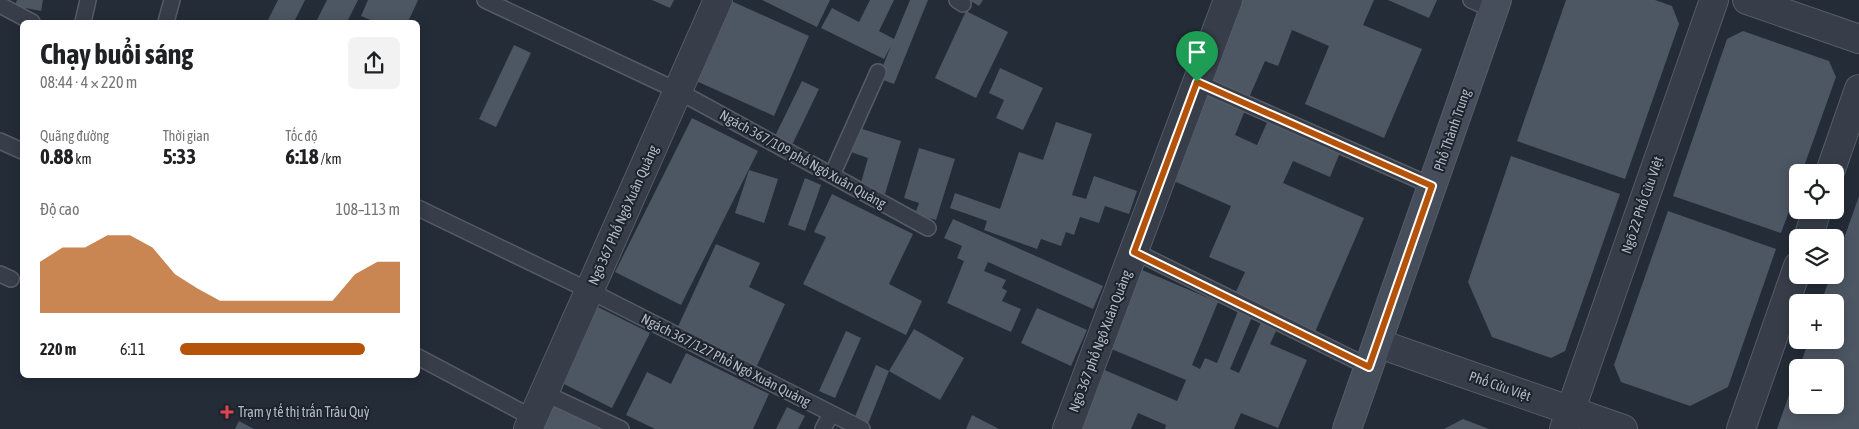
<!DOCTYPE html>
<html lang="vi">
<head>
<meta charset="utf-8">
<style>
	:root { --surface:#fff; --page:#f2f2f2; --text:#202124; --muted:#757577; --accent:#b45309 }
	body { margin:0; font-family:"Asap Condensed",sans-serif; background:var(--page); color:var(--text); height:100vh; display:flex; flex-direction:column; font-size:19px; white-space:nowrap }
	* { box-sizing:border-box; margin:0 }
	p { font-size:16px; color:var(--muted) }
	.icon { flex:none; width:28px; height:28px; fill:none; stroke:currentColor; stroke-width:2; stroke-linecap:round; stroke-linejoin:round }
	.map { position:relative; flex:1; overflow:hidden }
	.panel { position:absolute; left:20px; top:20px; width:400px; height:358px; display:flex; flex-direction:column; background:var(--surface); border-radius:8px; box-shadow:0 2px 12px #0003 }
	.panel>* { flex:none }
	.buttons { position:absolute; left:1789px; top:164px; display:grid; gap:10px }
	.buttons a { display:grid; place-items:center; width:55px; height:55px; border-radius:8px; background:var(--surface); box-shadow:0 2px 12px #0003; font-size:25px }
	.pin { position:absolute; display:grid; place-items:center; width:42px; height:42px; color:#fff; margin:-51px -21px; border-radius:50% 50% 50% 0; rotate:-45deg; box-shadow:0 0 5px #0007 }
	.pin .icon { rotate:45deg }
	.round { display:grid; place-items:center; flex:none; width:52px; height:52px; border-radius:8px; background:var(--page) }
	.headline { display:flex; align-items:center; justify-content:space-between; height:85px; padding:0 20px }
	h1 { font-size:28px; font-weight:700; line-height:38px }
	.metrics { display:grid; grid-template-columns:repeat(3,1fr); gap:8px; height:85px; padding:5px 20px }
	.metrics div { display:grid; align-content:center }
	.metrics b { font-size:21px; font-weight:700 }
	.metrics small { font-size:14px; font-weight:400 }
	.metrics p { font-size:14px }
	.chart { height:140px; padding:10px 20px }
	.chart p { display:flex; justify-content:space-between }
	.chart svg { width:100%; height:90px; margin-top:5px; fill:var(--accent); opacity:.7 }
	ul { padding:0 20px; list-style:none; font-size:16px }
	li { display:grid; grid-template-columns:80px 60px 1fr; align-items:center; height:38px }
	li i { height:12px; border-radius:6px; background:var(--accent) }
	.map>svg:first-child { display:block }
</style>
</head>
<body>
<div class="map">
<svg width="1859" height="429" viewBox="0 0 1859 429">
	<rect width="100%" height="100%" fill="#242c38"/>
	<!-- building -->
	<g fill="#4d5663">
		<path d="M 17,0 L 43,0 L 41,11 L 15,6 Z"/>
		<path d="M 278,0 L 305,0 L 294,22 L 267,22 Z"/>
		<path d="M 327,0 L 358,0 L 347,22 L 316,22 Z"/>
		<path d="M 368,0 L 418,0 L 408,22 L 375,22 L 361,16 Z"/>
		<path d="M 652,0 L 674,0 L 670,8 Z"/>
		<path d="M 729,0 L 809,36 L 774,116 L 694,80 Z"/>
		<path d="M 762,0 L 830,0 L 817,27 Z"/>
		<path d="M 870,0 L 894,0 L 879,31 L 894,39 L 910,0 L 928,0 L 894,84 L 878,78 L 891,46 L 884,59 L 821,28 L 832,8 L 859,22 Z"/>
		<path d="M 969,0 L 983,0 L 979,6 Z"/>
		<path d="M 1235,0 L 1374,0 L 1363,25 L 1422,49 L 1384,138 L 1305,104 L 1329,46 L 1292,30 L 1278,66 L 1265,61 L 1248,100 L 1201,80 Z"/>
		<path d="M 1388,0 L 1437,0 L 1429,18 Z"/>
		<path d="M 1566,0 L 1655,0 L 1672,6 L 1679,24 L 1625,179 L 1517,141 Z"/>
		<path d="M 966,11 L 1008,32 L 976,98 L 935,78 Z"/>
		<path d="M 1743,31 L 1829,61 L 1836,77 L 1802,172 L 1798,172 L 1798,187 L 1781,233 L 1673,196 L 1727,39 Z"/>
		<path d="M 514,45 L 531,53 L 496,127 L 479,119 Z"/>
		<path d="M 1000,68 L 1043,88 L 1023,130 L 996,118 L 1004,100 L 989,93 Z"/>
		<path d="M 802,81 L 819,89 L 792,145 L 775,136 Z"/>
		<path d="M 1205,90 L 1246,108 L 1235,135 L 1257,145 L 1269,118 L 1341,150 L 1330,177 L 1293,161 L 1283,183 L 1364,218 L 1315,332 L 1234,296 L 1245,272 L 1209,257 L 1231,206 L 1167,178 Z"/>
		<path d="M 692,118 L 758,151 L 681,305 L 615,272 Z"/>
		<path d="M 1056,122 L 1092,134 L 1072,195 L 1086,199 L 1094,176 L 1137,191 L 1129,214 L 1105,206 L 1099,223 L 1080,217 L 1074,235 L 1066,232 L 1061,246 L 1041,239 L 1037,249 L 984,230 L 987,221 L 950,208 L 955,193 L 1000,209 L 1019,152 L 1043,160 Z"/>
		<path d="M 859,128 L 901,141 L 885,194 L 860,186 L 868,158 L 851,152 Z"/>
		<path d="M 919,148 L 955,159 L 936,220 L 915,214 L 919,203 L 904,198 Z"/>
		<path d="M 1511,156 L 1620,194 L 1565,351 L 1551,358 L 1492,337 L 1468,282 Z"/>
		<path d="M 749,170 L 778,179 L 764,223 L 735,213 Z"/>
		<path d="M 805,178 L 821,185 L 805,231 L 788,225 Z"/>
		<path d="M 832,194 L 913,234 L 889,284 L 922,301 L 906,335 L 803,284 L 826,237 L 814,232 Z"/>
		<path d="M 1859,196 L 1859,429 L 1777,429 L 1797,372 L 1798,405 L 1835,405 L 1835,368 L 1799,368 L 1809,340 L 1835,340 L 1835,302 L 1821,302 L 1831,275 L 1835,275 L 1835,264 Z"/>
		<path d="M 1668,211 L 1776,249 L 1728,387 L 1690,406 L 1621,382 L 1614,365 Z"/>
		<path d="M 953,219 L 1103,286 L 1093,309 L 988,262 L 984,271 L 1006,280 L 1002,288 L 1007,291 L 1002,301 L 1021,309 L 1011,332 L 947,303 L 964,261 L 957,258 L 962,246 L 944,238 Z"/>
		<path d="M 716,244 L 760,263 L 749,287 L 785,304 L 756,368 L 676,331 Z"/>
		<path d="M 1142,270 L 1218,302 L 1192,365 L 1200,369 L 1205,358 L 1217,363 L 1238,311 L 1252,317 L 1230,369 L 1239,373 L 1261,322 L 1277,329 L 1270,344 L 1307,360 L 1278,428 L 1241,413 L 1234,429 L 1165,429 L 1166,425 L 1138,413 L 1131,429 L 1075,429 L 1100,368 L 1177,401 L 1186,380 L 1109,348 Z"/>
		<path d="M 598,307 L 650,333 L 612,408 L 560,382 Z"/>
		<path d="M 1037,308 L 1087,330 L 1071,366 L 1021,343 Z"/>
		<path d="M 914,329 L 964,358 L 940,400 L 889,371 Z"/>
		<path d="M 846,331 L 861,338 L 835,398 L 819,391 Z"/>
		<path d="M 686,353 L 769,394 L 753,429 L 655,429 L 626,415 L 647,372 L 671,384 Z"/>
		<path d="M 876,365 L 889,371 L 868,424 L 854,419 Z"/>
		<path d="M 549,397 L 616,429 L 539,429 Z"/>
		<path d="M 787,407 L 805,416 L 798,429 L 776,429 Z"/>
		<path d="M 972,415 L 999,429 L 966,429 Z"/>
		<path d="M 1463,419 L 1489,429 L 1444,429 Z"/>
		<path d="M 239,421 L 254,429 L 235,429 Z"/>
	</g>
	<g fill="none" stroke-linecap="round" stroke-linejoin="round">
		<defs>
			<g id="service">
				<path d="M 485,0 L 678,91 L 928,228"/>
				<path d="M 957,0 L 963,4"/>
				<path d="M 1471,0 L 1494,10"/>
				<path d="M 0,5 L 32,22"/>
				<path d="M 83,22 L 88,0"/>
				<path d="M 166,22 L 172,0"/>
				<path d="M 1197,82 L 1432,186"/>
				<path d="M 0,141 L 22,151"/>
				<path d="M 832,175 L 878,72"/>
				<path d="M 418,208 L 590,291 L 862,429"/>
				<path d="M 1134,251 L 1369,367"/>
				<path d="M 0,274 L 11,279"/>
				<path d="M 418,357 L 533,418"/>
				<path d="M 544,393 L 621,429"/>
				<path d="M 823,429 L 831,414"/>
			</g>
			<g id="minor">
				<path d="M 1747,0 L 1859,39"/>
				<path d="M 1830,172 L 1859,89"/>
				<path d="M 1808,238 L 1817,210"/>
				<path d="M 528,429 L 718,0"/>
				<path d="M 1067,429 L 1228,0"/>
				<path d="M 1564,429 L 1714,0"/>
				<path d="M 1741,429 L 1798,266"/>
			</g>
			<path id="tertiary" d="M 1377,343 L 1623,429"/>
			<path id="secondary" d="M 1347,429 L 1497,0"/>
		</defs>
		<!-- service casing -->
		<use href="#service" stroke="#565c66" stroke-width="18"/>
		<!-- minor casing -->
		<use href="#minor" stroke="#565c66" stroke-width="30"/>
		<!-- tertiary casing -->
		<use href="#tertiary" stroke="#565c66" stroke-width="30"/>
		<!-- secondary casing -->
		<use href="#secondary" stroke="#565c66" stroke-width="30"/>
		<!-- service -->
		<use href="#service" stroke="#373e49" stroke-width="15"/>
		<!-- minor -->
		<use href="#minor" stroke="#373e49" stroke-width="28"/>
		<!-- tertiary -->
		<use href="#tertiary" stroke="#373e49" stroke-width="28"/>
		<!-- secondary -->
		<use href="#secondary" stroke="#464e5b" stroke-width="28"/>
	</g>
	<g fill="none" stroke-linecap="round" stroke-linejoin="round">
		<defs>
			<path id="route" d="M 1197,82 L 1432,186 L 1369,367 L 1134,252 Z"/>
		</defs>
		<!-- route casing -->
		<use href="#route" stroke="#fff" stroke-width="10"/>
		<!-- route -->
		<use href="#route" stroke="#b45309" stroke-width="6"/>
	</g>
	<!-- markers -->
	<path fill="#e0444e" stroke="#1d232d" stroke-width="2" d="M224.5 404.5h5v5h5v5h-5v5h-5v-5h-5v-5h5z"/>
	<g text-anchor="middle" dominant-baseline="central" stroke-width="4" stroke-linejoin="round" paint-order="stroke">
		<!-- street labels -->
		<g font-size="14" fill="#b3b9c4" stroke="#1d232d">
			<text transform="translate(1452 130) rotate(-71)">Phố Thành Trung</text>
			<text transform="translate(803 159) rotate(29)">Ngách 367/109 phố Ngô Xuân Quảng</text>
			<text transform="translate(1642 205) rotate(-71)">Ngõ 22 Phố Cửu Việt</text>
			<text transform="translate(623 215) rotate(-66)">Ngõ 367 Phố Ngô Xuân Quảng</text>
			<text transform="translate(1100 341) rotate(-69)">Ngõ 367 phố Ngô Xuân Quảng</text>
			<text transform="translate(726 360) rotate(27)">Ngách 367/127 Phố Ngô Xuân Quảng</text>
			<text transform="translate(1500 386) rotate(19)">Phố Cửu Việt</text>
		</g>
		<!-- poi labels -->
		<g font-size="14" fill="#b3b9c4" stroke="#1d232d" text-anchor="start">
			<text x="238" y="412">Trạm y tế thị trấn Trâu Quỳ</text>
		</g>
	</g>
</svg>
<div class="buttons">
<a><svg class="icon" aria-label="locate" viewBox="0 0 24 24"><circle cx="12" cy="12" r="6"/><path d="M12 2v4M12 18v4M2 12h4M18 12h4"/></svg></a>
<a><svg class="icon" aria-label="layers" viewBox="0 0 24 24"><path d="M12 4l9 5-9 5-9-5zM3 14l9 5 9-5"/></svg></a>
<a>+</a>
<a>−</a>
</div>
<div class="pin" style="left:1197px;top:82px;background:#1e9e55"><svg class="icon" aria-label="arrive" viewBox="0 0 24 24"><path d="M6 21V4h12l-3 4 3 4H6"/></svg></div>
<section class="panel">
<div class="headline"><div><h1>Chạy buổi sáng</h1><p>08:44 · 4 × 220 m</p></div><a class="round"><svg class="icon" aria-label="share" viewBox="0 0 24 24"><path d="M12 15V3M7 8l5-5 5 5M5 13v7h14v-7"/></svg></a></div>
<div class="metrics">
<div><p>Quãng đường</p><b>0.88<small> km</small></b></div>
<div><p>Thời gian</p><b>5:33</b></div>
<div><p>Tốc độ</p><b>6:18<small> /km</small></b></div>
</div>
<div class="chart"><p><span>Độ cao</span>108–113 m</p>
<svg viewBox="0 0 160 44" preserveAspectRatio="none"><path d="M0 44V19L10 12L20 12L30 6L40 6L50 12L60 25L70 32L80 38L90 38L100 38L110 38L120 38L130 38L140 25L150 19L160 19V44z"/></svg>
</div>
<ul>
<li><b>220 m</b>6:11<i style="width:84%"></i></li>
</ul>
</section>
</div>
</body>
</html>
